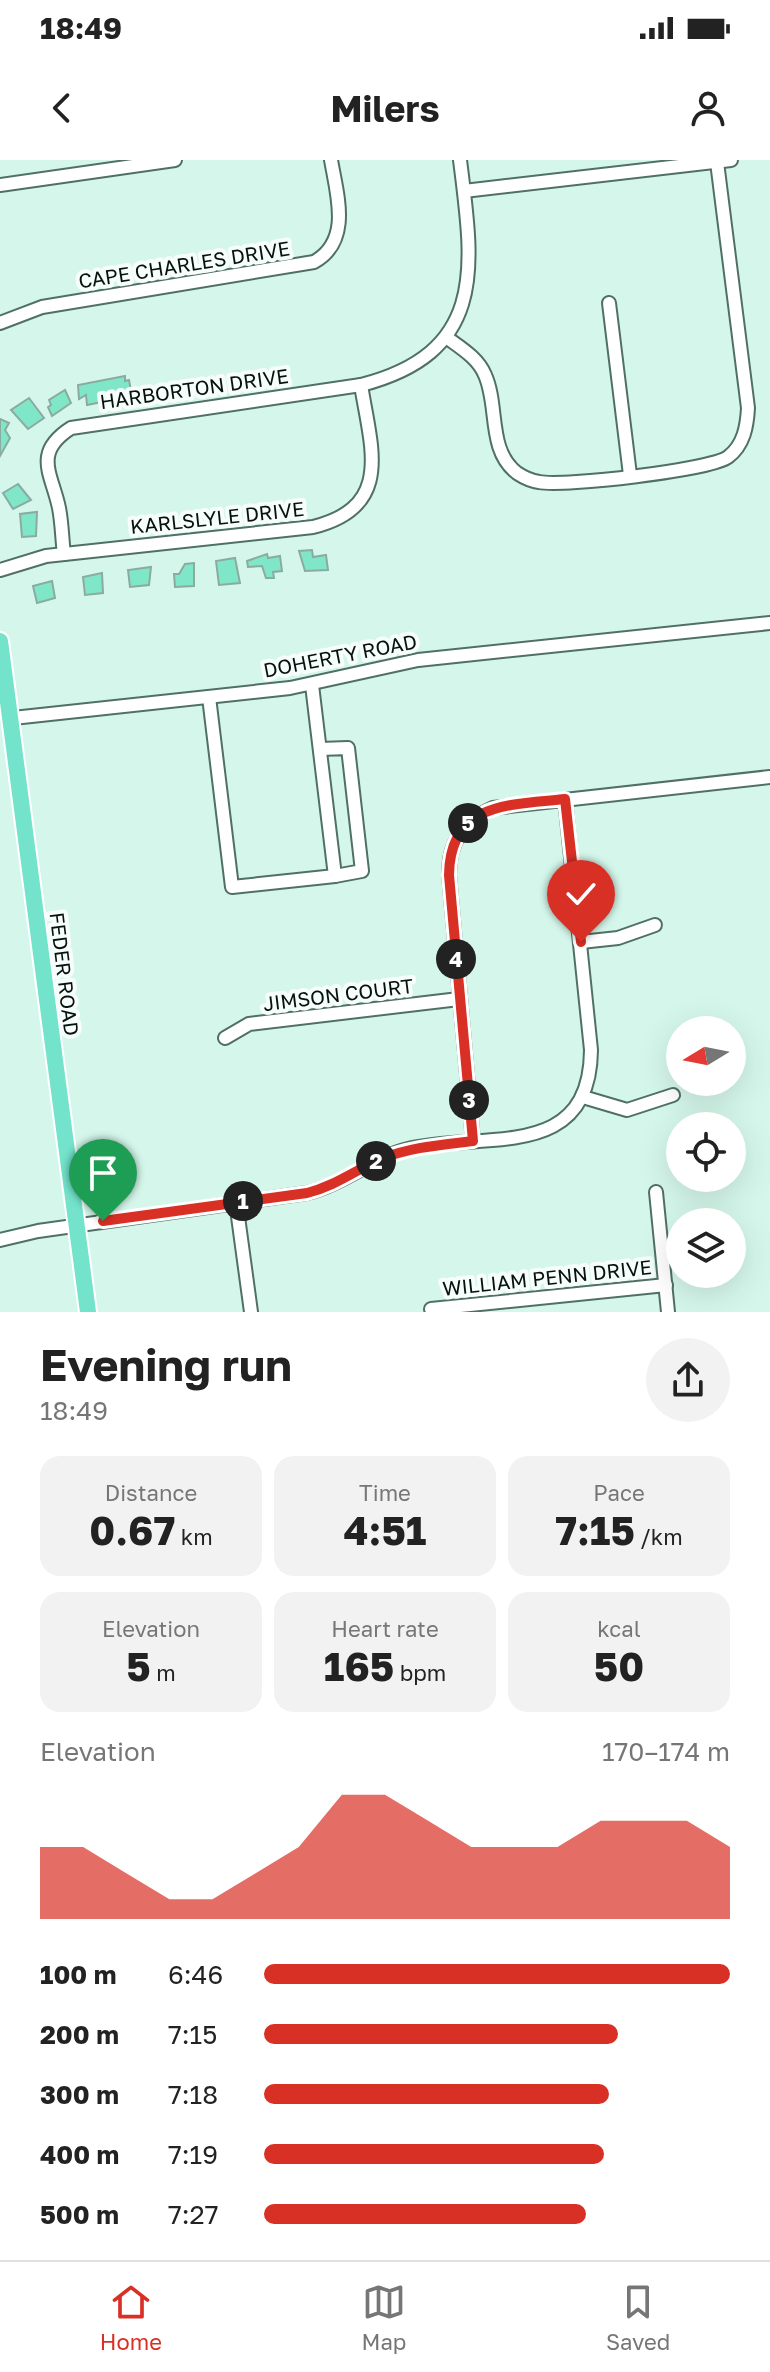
<!DOCTYPE html>
<html lang="en">
<head>
<meta charset="utf-8">
<style>
	:root { --surface:#fff; --page:#f2f2f2; --text:#222; --muted:#767676; --line:#e0e0e0; --accent:#d93025 }
	body { margin:0; font-family:"Golos Text",sans-serif; background:var(--page); color:var(--text); height:100vh; display:flex; flex-direction:column; font-size:30px; white-space:nowrap }
	* { box-sizing:border-box; margin:0 }
	p { font-size:26px; color:var(--muted) }
	.icon { flex:none; width:44px; height:44px; fill:none; stroke:currentColor; stroke-width:2; stroke-linecap:round; stroke-linejoin:round }
	.map { position:relative; height:1152px; overflow:hidden }
	.panel { display:flex; flex-direction:column; background:var(--surface); flex:1 }
	.panel>* { flex:none }
	.needle { width:52px; rotate:260deg }
	.tools { position:absolute; left:666px; top:856px; display:grid; gap:16px }
	.tools a { display:grid; place-items:center; width:80px; height:80px; border-radius:50%; background:var(--surface); box-shadow:0 8px 32px #0002; font-size:40px }
	.pin { position:absolute; display:grid; place-items:center; width:68px; height:68px; color:#fff; margin:-82px -34px; border-radius:50% 50% 50% 0; rotate:-45deg; box-shadow:0 0 8px #0007 }
	.pin .icon { rotate:45deg }
	.km { position:absolute; width:40px; height:40px; margin:-20px; border-radius:50%; background:#222; color:#fff; font-size:22px; line-height:40px; text-align:center }
	.round { display:grid; place-items:center; flex:none; width:84px; height:84px; border-radius:42px; background:var(--page) }
	.overview { display:flex; align-items:center; justify-content:space-between; height:136px; padding:0 40px }
	h1 { font-size:44px; font-weight:700; line-height:60px }
	.metrics { display:grid; grid-template-columns:repeat(3,1fr); gap:12px; height:136px; padding:8px 40px }
	.metrics div { display:grid; align-content:center; border-radius:20px; background:var(--page); text-align:center }
	.metrics b { font-size:40px; font-weight:700 }
	.metrics small { font-size:22px; font-weight:400 }
	.metrics p { font-size:22px }
	.chart { height:224px; padding:16px 40px }
	.chart p { display:flex; justify-content:space-between }
	.chart svg { width:100%; height:144px; margin-top:8px; fill:var(--accent); opacity:.7 }
	ul { padding:0 40px; list-style:none; font-size:26px }
	li { display:grid; grid-template-columns:128px 96px 1fr; align-items:center; height:60px }
	li i { height:20px; border-radius:10px; background:var(--accent) }
	.status { display:flex; justify-content:space-between; align-items:center; height:56px; padding:0 40px; background:var(--surface); direction:ltr }
	.status svg { height:22px; fill:currentColor }
	header { display:flex; justify-content:space-between; align-items:center; height:104px; padding:0 40px; background:var(--surface); font-size:36px; font-weight:700 }
	.tabs { display:flex; justify-content:space-around; align-items:center; height:112px; border-top:2px solid var(--line); background:var(--surface); font-size:22px; color:var(--muted) }
	.tabs a { display:grid; justify-items:center; gap:4px }
	.tabs .active { color:var(--accent) }
	.map>svg:first-child { display:block }
</style>
</head>
<body>
<div class="status"><b>18:49</b><svg viewBox="0 0 49 12"><path d="M0 12V9h3v3zM5 12V6h3v6zM10 12V3h3v9zM15 12V0h3v12zM26 1h20v11H26zM47 4h2v5h-2z"/></svg></div>
<header><svg class="icon" aria-label="back" viewBox="0 0 24 24"><path d="M15 5l-7 7 7 7"/></svg>Milers<svg class="icon" aria-label="person" viewBox="0 0 24 24"><circle cx="12" cy="8" r="4"/><path d="M4 21q1-7 8-7t8 7"/></svg></header>
<div class="map">
<svg width="770" height="1152" viewBox="0 0 770 1152">
	<rect width="100%" height="100%" fill="#d5f7eb"/>
	<!-- building -->
	<g fill="#7fe7c8" stroke="#8baba0" stroke-width="2">
		<path d="M 125,216 L 125,221 L 129,220 L 132,236 L 87,245 L 86,235 L 79,239 L 78,225 Z"/>
		<path d="M 65,230 L 71,243 L 52,256 L 48,247 L 51,245 L 49,240 Z"/>
		<path d="M 29,238 L 44,258 L 28,269 L 11,250 Z"/>
		<path d="M 0,259 L 9,263 L 5,270 L 10,278 L 0,296 Z"/>
		<path d="M 18,324 L 31,340 L 13,349 L 3,333 Z"/>
		<path d="M 37,352 L 36,376 L 22,377 L 20,354 Z"/>
		<path d="M 312,390 L 313,397 L 326,395 L 328,410 L 305,411 L 299,391 Z"/>
		<path d="M 267,394 L 268,398 L 280,396 L 282,411 L 273,412 L 274,418 L 266,418 L 262,406 L 248,407 L 247,401 Z"/>
		<path d="M 235,398 L 240,423 L 219,425 L 216,401 Z"/>
		<path d="M 194,403 L 194,426 L 175,427 L 174,414 L 179,414 L 185,404 Z"/>
		<path d="M 151,407 L 149,425 L 130,427 L 128,410 Z"/>
		<path d="M 102,413 L 103,433 L 85,435 L 83,417 Z"/>
		<path d="M 52,421 L 55,438 L 37,443 L 33,426 Z"/>
	</g>
	<g fill="none" stroke-linecap="round" stroke-linejoin="round">
		<defs>
			<g id="minor">
				<path d="M 0,25 L 175,0"/>
				<path d="M 464,31 L 731,0"/>
				<path d="M 609,143 L 630,315"/>
				<path d="M 0,163 L 42,147 L 314,102 C 352,81 337,35 331,0"/>
				<path d="M 446,177 C 461,188 478,198 485,215 C 499,246 487,290 517,313 C 523,317 532,321 539,322 C 564,327 710,310 728,297 C 744,285 747,266 748,248 L 717,2"/>
				<path d="M 64,394 C 62,379 62,363 59,348 C 52,314 32,293 71,268 L 361,225 C 489,192 473,105 460,0"/>
				<path d="M 0,410 L 46,396 L 313,367 C 394,347 371,288 361,225"/>
				<path d="M 209,537 L 232,727 L 335,716 L 312,525"/>
				<path d="M 13,558 L 290,528 L 418,500 L 770,463"/>
				<path d="M 320,589 L 348,588 L 362,711 L 335,716"/>
				<path d="M 581,782 L 618,778 L 655,765"/>
				<path d="M 225,878 L 249,864 L 459,839"/>
				<path d="M 583,937 L 627,950 L 673,935"/>
				<path d="M 473,981 L 449,715 C 449,681 463,662 493,648 L 770,617"/>
				<path d="M 656,1032 L 668,1152"/>
				<path d="M 236,1042 L 251,1152"/>
				<path d="M 0,1080 L 38,1071 L 307,1033 C 344,1024 372,998 408,989 C 484,971 590,1003 591,890 L 565,639"/>
				<path d="M 431,1149 L 666,1125"/>
			</g>
			<path id="major" d="M 0,481 L 88,1152"/>
		</defs>
		<!-- minor casing -->
		<use href="#minor" stroke="#517065" stroke-width="16"/>
		<!-- major casing -->
		<use href="#major" stroke="#fff" stroke-width="20"/>
		<!-- minor -->
		<use href="#minor" stroke="#fff" stroke-width="12"/>
		<!-- major -->
		<use href="#major" stroke="#73e3cb" stroke-width="16"/>
	</g>
	<g fill="none" stroke-linecap="round" stroke-linejoin="round">
		<defs>
			<path id="route" d="M 103,1061 L 307,1033 C 335,1026 355,1010 381,999 C 411,987 441,985 473,981 L 449,715 C 450,642 509,645 565,639 L 581,782"/>
		</defs>
		<!-- route casing -->
		<use href="#route" stroke="#fff" stroke-width="16"/>
		<!-- route -->
		<use href="#route" stroke="#d93025" stroke-width="10"/>
	</g>
	<g text-anchor="middle" dominant-baseline="central" stroke-width="8" stroke-linejoin="round" paint-order="stroke">
		<!-- street labels -->
		<g font-size="20" fill="#06120e" stroke="#f7fdfb">
			<text transform="translate(184 104) rotate(-9)">CAPE CHARLES DRIVE</text>
			<text transform="translate(194 228) rotate(-8)">HARBORTON DRIVE</text>
			<text transform="translate(217 357) rotate(-6)">KARLSLYLE DRIVE</text>
			<text transform="translate(340 495) rotate(-11)">DOHERTY ROAD</text>
			<text transform="translate(65 814) rotate(83)">FEDER ROAD</text>
			<text transform="translate(338 834) rotate(-7)">JIMSON COURT</text>
			<text transform="translate(547 1117) rotate(-6)">WILLIAM PENN DRIVE</text>
		</g>
	</g>
</svg>
<div class="tools">
<a><svg class="needle" viewBox="-14 -14 28 28"><path d="M0-13l5 13h-10z" fill="#e53935"/><path d="M0 13l5-13h-10z" fill="#767676"/></svg></a>
<a><svg class="icon" aria-label="locate" viewBox="0 0 24 24"><circle cx="12" cy="12" r="6"/><path d="M12 2v4M12 18v4M2 12h4M18 12h4"/></svg></a>
<a><svg class="icon" aria-label="layers" viewBox="0 0 24 24"><path d="M12 4l9 5-9 5-9-5zM3 14l9 5 9-5"/></svg></a>
</div>
<div class="pin" style="left:103px;top:1061px;background:#1e9e55"><svg class="icon" aria-label="arrive" viewBox="0 0 24 24"><path d="M6 21V4h12l-3 4 3 4H6"/></svg></div>
<div class="pin" style="left:581px;top:782px;background:#d93025"><svg class="icon" aria-label="check" viewBox="0 0 24 24"><path d="M5 12l5 5 9-10"/></svg></div>
<b class="km" style="left:243px;top:1041px">1</b>
<b class="km" style="left:376px;top:1001px">2</b>
<b class="km" style="left:469px;top:940px">3</b>
<b class="km" style="left:456px;top:799px">4</b>
<b class="km" style="left:468px;top:663px">5</b>
</div>
<section class="panel">
<div class="overview"><div><h1>Evening run</h1><p>18:49</p></div><a class="round"><svg class="icon" aria-label="share" viewBox="0 0 24 24"><path d="M12 15V3M7 8l5-5 5 5M5 13v7h14v-7"/></svg></a></div>
<div class="metrics">
<div><p>Distance</p><b>0.67<small> km</small></b></div>
<div><p>Time</p><b>4:51</b></div>
<div><p>Pace</p><b>7:15<small> /km</small></b></div>
</div>
<div class="metrics">
<div><p>Elevation</p><b>5<small> m</small></b></div>
<div><p>Heart rate</p><b>165<small> bpm</small></b></div>
<div><p>kcal</p><b>50</b></div>
</div>
<div class="chart"><p><span>Elevation</span>170–174 m</p>
<svg viewBox="0 0 160 44" preserveAspectRatio="none"><path d="M0 44V22L10 22L20 30L30 38L40 38L50 30L60 22L70 6L80 6L90 14L100 22L110 22L120 22L130 14L140 14L150 14L160 22V44z"/></svg>
</div>
<ul>
<li><b>100 m</b>6:46<i style="width:100%"></i></li>
<li><b>200 m</b>7:15<i style="width:76%"></i></li>
<li><b>300 m</b>7:18<i style="width:74%"></i></li>
<li><b>400 m</b>7:19<i style="width:73%"></i></li>
<li><b>500 m</b>7:27<i style="width:69%"></i></li>
</ul>
</section>
<nav class="tabs">
<a class="active"><svg class="icon" aria-label="home" viewBox="0 0 24 24"><path d="M3 11l9-7 9 7M6 9v11h12V9"/></svg>Home</a>
<a><svg class="icon" aria-label="map" viewBox="0 0 24 24"><path d="M3 6l6-2 6 2 6-2v14l-6 2-6-2-6 2zM9 4v14M15 6v14"/></svg>Map</a>
<a><svg class="icon" aria-label="saved" viewBox="0 0 24 24"><path d="M7 4h10v16l-5-4-5 4z"/></svg>Saved</a>
</nav>
</body>
</html>
